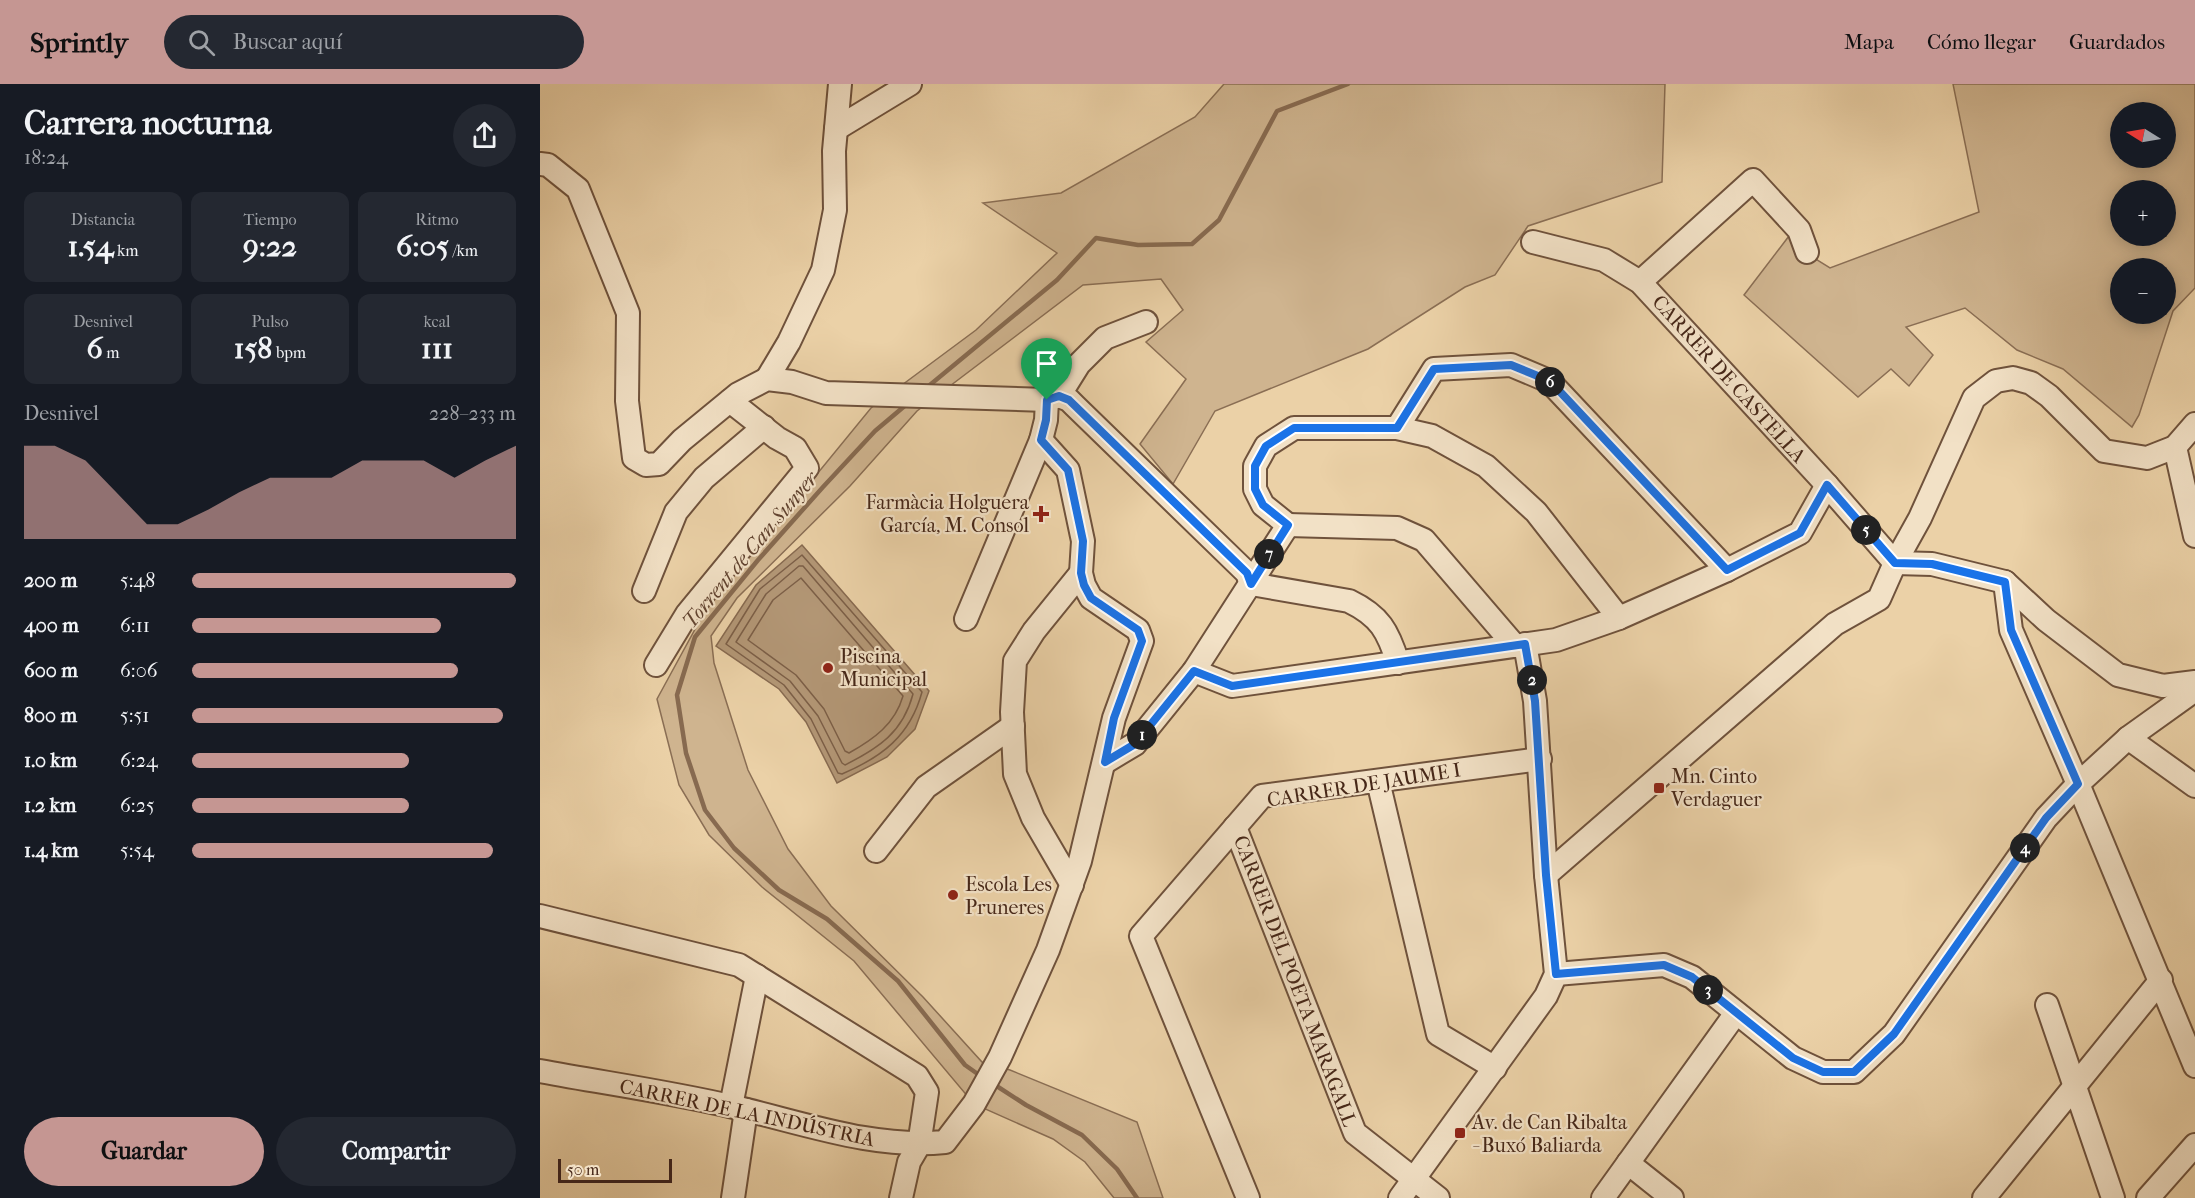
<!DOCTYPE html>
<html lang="es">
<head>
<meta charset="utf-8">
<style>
	:root { --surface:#171b24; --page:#242831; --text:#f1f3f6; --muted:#9ea1a6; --accent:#c59692 }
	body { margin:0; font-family:"IM FELL French Canon",serif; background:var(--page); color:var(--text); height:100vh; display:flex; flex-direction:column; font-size:22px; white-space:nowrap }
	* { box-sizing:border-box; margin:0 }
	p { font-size:20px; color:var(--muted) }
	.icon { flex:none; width:33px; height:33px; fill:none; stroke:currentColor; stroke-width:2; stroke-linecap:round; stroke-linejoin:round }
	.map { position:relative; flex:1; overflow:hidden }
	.details { display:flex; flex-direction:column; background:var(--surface); width:540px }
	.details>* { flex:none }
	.needle { width:39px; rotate:281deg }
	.controls { position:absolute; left:1570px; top:18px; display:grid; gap:12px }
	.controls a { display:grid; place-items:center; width:66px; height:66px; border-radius:50%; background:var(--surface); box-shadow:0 3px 15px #0003; font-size:30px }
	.scale { position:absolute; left:18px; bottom:15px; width:114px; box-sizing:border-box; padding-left:6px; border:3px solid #462718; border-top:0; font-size:16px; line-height:21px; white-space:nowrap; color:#462718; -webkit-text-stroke:4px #f2e1c6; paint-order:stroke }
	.pin { position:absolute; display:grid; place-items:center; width:51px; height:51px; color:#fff; margin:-62px -26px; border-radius:50% 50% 50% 0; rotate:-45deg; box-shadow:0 0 6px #0007 }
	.pin .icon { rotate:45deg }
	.km { position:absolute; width:30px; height:30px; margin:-15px; border-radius:50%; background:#222; color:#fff; font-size:16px; line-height:30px; text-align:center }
	.round { display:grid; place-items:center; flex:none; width:63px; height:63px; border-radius:32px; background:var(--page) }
	.head { display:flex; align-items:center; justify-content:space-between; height:102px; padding:0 24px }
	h1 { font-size:33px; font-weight:800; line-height:45px }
	.figures { display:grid; grid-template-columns:repeat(3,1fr); gap:9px; height:102px; padding:6px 24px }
	.figures div { display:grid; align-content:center; border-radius:12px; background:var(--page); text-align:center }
	.figures b { font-size:30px; font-weight:800 }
	.figures small { font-size:16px; font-weight:400 }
	.figures p { font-size:16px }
	.chart { height:168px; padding:12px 24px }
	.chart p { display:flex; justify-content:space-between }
	.chart svg { width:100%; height:108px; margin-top:6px; fill:var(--accent); opacity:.7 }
	.action { display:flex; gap:12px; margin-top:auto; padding:12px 24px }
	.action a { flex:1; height:69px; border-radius:36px; background:var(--accent); color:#111; font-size:24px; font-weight:800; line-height:69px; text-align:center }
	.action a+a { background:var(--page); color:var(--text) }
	ul { padding:0 24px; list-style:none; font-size:20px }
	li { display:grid; grid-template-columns:96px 72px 1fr; align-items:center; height:45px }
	li i { height:15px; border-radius:8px; background:var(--accent) }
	header { display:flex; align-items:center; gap:36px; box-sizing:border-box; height:84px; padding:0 30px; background:var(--accent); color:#111 }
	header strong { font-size:28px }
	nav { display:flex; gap:33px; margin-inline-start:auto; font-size:21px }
	.search { width:420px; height:54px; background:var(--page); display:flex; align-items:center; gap:15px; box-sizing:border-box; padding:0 21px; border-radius:33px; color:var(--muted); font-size:22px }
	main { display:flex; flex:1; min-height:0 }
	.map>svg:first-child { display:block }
</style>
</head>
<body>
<header>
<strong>Sprintly</strong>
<div class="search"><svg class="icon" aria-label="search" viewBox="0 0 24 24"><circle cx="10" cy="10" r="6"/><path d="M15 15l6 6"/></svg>Buscar aquí</div>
<nav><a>Mapa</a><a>Cómo llegar</a><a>Guardados</a></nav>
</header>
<main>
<section class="details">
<div class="head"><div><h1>Carrera nocturna</h1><p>18:24</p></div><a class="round"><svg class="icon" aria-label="share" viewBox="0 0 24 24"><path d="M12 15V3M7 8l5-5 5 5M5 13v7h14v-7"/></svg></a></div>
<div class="figures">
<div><p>Distancia</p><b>1.54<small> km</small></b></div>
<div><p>Tiempo</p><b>9:22</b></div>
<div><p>Ritmo</p><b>6:05<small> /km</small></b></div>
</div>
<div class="figures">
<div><p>Desnivel</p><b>6<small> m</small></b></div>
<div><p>Pulso</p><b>158<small> bpm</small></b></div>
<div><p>kcal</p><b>111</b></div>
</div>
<div class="chart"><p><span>Desnivel</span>228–233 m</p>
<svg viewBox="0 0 160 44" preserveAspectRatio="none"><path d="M0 44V6L10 6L20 12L30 25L40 38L50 38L60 32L70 25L80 19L90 19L100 19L110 12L120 12L130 12L140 19L150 12L160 6V44z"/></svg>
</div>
<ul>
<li><b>200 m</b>5:48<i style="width:100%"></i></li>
<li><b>400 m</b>6:11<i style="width:77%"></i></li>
<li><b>600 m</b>6:06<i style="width:82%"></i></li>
<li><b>800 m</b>5:51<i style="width:96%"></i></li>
<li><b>1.0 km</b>6:24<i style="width:67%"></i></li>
<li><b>1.2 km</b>6:25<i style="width:67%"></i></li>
<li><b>1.4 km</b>5:54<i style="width:93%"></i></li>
</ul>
<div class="action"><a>Guardar</a><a>Compartir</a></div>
</section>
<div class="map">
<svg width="1655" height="1114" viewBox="0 0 1655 1114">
	<rect width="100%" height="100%" fill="#ebd1a7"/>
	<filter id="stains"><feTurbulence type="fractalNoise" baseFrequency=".00333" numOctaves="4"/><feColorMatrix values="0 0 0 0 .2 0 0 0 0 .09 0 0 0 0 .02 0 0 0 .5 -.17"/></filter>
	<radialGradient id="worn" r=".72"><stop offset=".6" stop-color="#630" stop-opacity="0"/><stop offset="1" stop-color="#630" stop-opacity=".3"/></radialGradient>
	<!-- green -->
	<g fill="#cfb48f" stroke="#8a6e54" stroke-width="1.5" fill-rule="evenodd">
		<path d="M 684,0 L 1125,0 L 1122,98 L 988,142 L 955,191 L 925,203 L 828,265 L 675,327 L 633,400 L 600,360 L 646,295 L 606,258 L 643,226 L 621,195 L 543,201 L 377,327 L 310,402 L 197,514 L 171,552 L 174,579 L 208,686 L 248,765 L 291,822 L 383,913 L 442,978 L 470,986 L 597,1038 L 623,1114 L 574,1114 L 545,1078 L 513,1055 L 434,1020 L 314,877 L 222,803 L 169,751 L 139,701 L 117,615 L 165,527 L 331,324 L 436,246 L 517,169 L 443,119 L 521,109 L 655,33 Z"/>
		<path d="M 1413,0 L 1655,0 L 1655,204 L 1633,227 L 1599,331 L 1592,343 L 1523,285 L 1477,266 L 1425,224 L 1366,243 L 1393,271 L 1369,302 L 1351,285 L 1318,313 L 1204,211 L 1249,152 L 1266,169 L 1290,184 L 1439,128 ZM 1581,28 L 1626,28 L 1626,74 L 1581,74 ZM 1581,106 L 1626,106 L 1626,152 L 1581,152 ZM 1581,184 L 1626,184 L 1626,230 L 1581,230 Z"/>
	</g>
	<!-- water -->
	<path fill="#b39776" stroke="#876a50" stroke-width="1.5" d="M 262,461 L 389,607 L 375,645 L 347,673 L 297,699 L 266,638 L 239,605 L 176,562 L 216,501 Z"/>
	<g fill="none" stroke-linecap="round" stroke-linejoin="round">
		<!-- shore -->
		<g stroke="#7c5f47" stroke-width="1.5">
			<path d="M 262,471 L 382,608 C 370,652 342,673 302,690 L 298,689 L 271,635 L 244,601 L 186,560 L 220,505 Z"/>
			<path d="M 259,482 L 263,482 L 373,610 C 363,648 339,664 305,681 L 302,679 L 278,632 L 250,597 L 196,558 L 226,510 Z"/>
			<path d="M 261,494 L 363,612 C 355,640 334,655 309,669 L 305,667 L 284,625 L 256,591 L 208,556 L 233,516 Z"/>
		</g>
		<!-- stream -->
		<g stroke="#876a50" stroke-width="4.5">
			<path d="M 385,305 L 517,196 L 556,154 L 598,161 L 652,160 L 679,136 L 737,27 L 808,0"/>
			<path d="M 367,320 L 335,347 L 283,403 L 218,476 L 155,553 L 137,611 L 146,669 L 165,726 L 194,764 L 239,806 L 287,835 L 358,897 L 425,981 L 442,993"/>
			<path d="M 452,999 L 486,1021 L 542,1051 L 577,1085 L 597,1114"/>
		</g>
		<defs>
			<g id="minor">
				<path d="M 296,45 L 370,0"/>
				<path d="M 0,80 L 8,81 L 38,105 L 88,229 L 87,317 L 94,374 L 106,381 L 119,380 L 142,356 L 198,310 L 227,295 L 252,298 L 286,309 L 507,316 L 519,312"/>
				<path d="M 993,158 L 1064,176 L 1100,198 L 1287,401 L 1355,479"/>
				<path d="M 1100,198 L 1213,96 L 1259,146 L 1267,168"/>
				<path d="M 227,295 L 249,258 L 283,186 L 295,126 L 294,67 L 300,0"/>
				<path d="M 519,312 L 529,316 L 535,322 L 707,489 L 711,500"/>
				<path d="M 519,312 L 539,280 L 565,254 L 606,238"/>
				<path d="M 857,344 L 894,285 L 971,281 L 1009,297 L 1187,486"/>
				<path d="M 1635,363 L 1655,452"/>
				<path d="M 748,441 L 723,421 L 715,405 L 715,382 L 726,362 L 754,344 L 857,344 L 892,352 L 946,382 L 996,428 L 1079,534"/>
				<path d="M 748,441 L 857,444 L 884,456 L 975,562"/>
				<path d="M 1355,479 L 1392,480 L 1465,498 L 1506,536 L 1578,591 L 1623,602 L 1655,598"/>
				<path d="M 1465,498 L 1471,546 L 1538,700 L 1655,982"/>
				<path d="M 711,500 L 809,517 C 840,532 848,547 858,579"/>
				<path d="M 104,507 L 136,428 L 164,394 L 224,343"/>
				<path d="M 426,535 L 501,356 L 506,336 L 507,316"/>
				<path d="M 116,581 L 147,530 L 267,384 L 255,364 L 237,354 L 190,317"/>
				<path d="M 654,587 L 692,602 L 1016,556 L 1079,534 L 1187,486 L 1260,449 L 1287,401"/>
				<path d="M 1588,654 L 1655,702"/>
				<path d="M 565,678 L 595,660 L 654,587 L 748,441"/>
				<path d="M 838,697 L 898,950 L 955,984"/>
				<path d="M 695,743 L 815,1049 L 898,1114"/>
				<path d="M 336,767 L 386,703 L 473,642"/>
				<path d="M 1006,791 L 1295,540 L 1339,515 L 1355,479 L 1380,434 L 1434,314 L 1456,297 L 1473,294 L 1491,299 L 1509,312 L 1564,367 L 1607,374 L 1635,363 L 1655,340"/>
				<path d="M 532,801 L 493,734 L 475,690 L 472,628 L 475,577 L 494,547 L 541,489"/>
				<path d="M 0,832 L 199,881 L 377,992 L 387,1008 L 379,1061 L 369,1078 L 361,1114"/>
				<path d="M 1016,890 L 1124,881 L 1152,893 L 1253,974 L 1283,988 L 1314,988 L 1354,950 L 1506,734 L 1538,700 L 1588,654 L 1655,606"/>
				<path d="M 1507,921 L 1573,1114"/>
				<path d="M 0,987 C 64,999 130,1008 194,1023 C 264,1039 333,1065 405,1058 L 434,1020 L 460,973 L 508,866 L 540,777 L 574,634 L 602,557 L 598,546 L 551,514 L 544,501 L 541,489 L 543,457 L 528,386 L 501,356"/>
				<path d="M 191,1022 L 217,892"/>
				<path d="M 1088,1079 L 1132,1114"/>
				<path d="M 193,1114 L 206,1026"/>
				<path d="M 708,1114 L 601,852 L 722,712 L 1000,675"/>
				<path d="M 860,1114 L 1006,912 L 1016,890 L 1006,791 L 995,617 L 985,560"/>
				<path d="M 1063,1114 L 1196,929"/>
				<path d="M 1444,1114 L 1621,896"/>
				<path d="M 1608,1114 L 1655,1061"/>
			</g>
		</defs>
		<!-- minor casing -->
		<use href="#minor" stroke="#6f523c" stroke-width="26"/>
		<!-- minor -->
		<use href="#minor" stroke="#f2e1c6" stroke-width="22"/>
	</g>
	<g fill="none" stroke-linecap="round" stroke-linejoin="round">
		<defs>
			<path id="route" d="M 971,281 L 1010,297 L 1187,486 L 1260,449 L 1287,401 L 1355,479 L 1392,480 L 1465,498 L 1471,546 L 1538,700 L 1506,734 L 1354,950 L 1314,988 L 1283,988 L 1253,974 L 1152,893 L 1124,881 L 1016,890 L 1006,791 L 995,617 L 985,560 L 692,602 L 654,587 L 595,660 L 565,678 L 574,634 L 602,557 L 598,546 L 551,514 L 544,501 L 541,489 L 543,457 L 528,386 L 501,356 L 506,336 L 507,316 L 519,312 L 529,316 L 707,489 L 711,500 L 748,441 L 723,421 L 715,405 L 715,382 L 726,362 L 754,344 L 857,344 L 894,285 Z"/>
		</defs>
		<!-- route casing -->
		<use href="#route" stroke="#fff" stroke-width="12"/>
		<!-- route -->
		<use href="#route" stroke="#1a73e8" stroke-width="8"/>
	</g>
	<!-- markers -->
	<g fill="#8f2418" stroke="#f2e1c6" stroke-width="2">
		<path d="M498 421h6v6h6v6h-6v6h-6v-6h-6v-6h6z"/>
		<circle cx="288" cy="584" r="6"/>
		<rect x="1113" y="698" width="12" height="12" rx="3"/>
		<circle cx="413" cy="811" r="6"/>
		<rect x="914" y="1043" width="12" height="12" rx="3"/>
	</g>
	<g text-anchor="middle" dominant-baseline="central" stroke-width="4.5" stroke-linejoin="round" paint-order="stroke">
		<!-- street labels -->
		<g font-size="20" fill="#462718" stroke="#f2e1c6">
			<text transform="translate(1189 295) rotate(48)">CARRER DE CASTELLA</text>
			<text transform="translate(824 701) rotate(-9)">CARRER DE JAUME I</text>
			<text transform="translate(755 897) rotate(69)">CARRER DEL POETA MARAGALL</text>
			<text transform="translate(207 1029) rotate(12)">CARRER DE LA INDÚSTRIA</text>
		</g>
		<!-- poi labels -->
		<g font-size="20" fill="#462718" stroke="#f2e1c6" text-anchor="start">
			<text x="489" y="418" text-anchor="end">Farmàcia Holguera<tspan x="489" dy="23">García, M. Consol</tspan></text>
			<text x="300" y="572">Piscina<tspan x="300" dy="23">Municipal</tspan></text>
			<text x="1131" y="692">Mn. Cinto<tspan x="1131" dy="23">Verdaguer</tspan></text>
			<text x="425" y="800">Escola Les<tspan x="425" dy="23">Pruneres</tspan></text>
			<text x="932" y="1038">Av. de Can Ribalta<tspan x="932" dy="23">- Buxó Baliarda</tspan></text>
		</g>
		<!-- water labels -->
		<g font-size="21" font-style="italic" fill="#614330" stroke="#f2e1c6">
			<text transform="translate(210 466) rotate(-50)">Torrent de Can Sunyer</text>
		</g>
	</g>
	<rect width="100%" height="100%" filter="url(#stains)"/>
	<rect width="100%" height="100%" fill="url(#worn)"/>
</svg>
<div class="controls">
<a><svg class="needle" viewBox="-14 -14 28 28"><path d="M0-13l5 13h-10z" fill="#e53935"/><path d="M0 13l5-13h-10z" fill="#9ea1a6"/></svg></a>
<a>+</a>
<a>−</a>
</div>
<div class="scale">50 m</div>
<div class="pin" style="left:507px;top:316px;background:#1e9e55"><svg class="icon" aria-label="arrive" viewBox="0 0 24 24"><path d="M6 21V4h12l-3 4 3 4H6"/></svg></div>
<b class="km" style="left:602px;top:651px">1</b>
<b class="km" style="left:992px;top:596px">2</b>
<b class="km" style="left:1168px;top:906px">3</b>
<b class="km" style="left:1485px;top:764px">4</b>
<b class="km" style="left:1326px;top:446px">5</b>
<b class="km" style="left:1010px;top:298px">6</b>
<b class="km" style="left:729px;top:470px">7</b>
</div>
</main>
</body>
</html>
